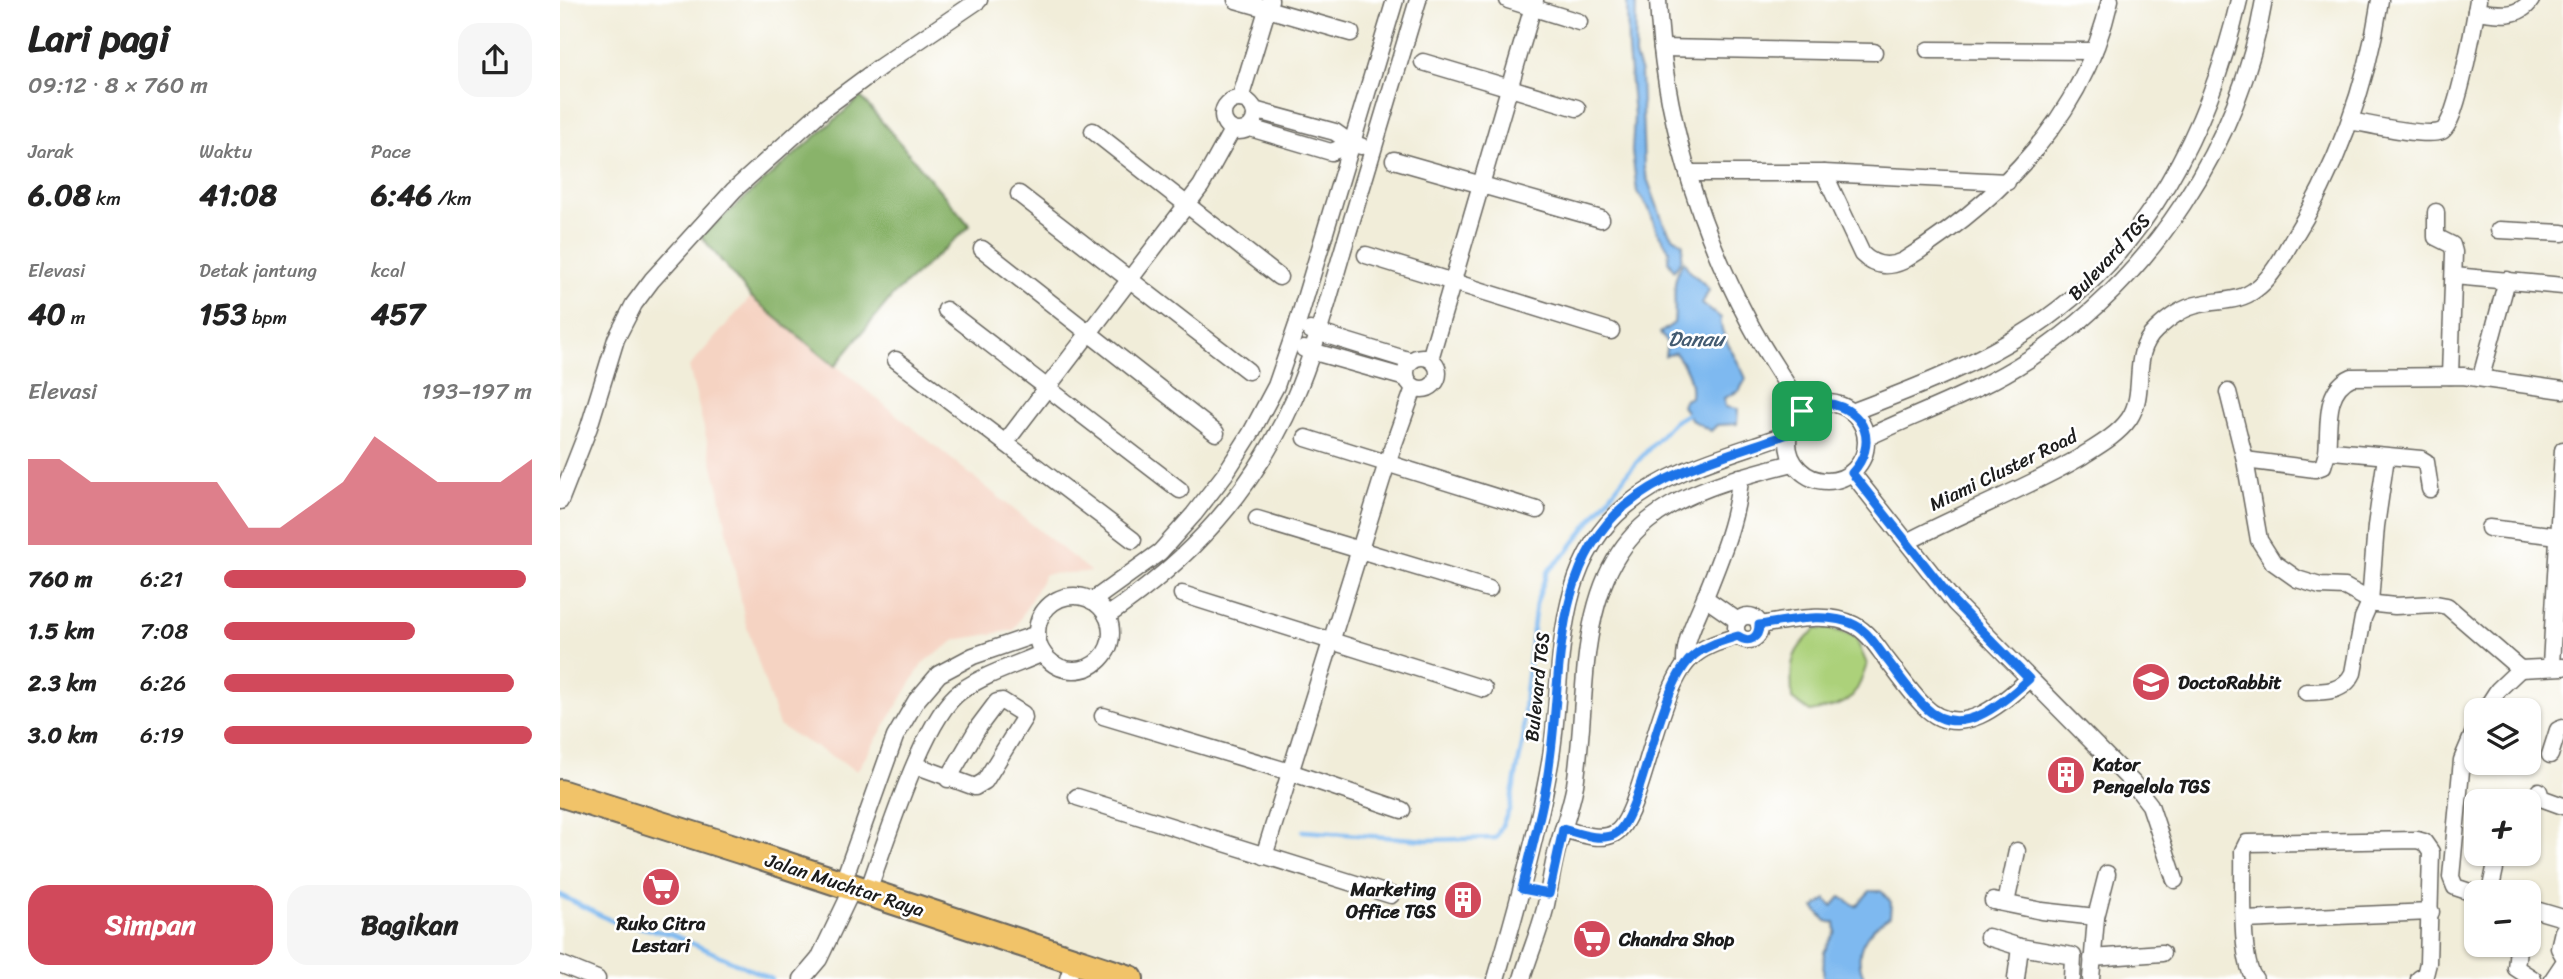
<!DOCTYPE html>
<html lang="id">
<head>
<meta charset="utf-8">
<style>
	:root { --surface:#fff; --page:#f6f6f6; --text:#222; --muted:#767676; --accent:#d1495b }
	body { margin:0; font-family:Sriracha,sans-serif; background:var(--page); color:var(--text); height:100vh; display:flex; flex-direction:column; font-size:26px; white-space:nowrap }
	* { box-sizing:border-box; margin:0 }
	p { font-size:23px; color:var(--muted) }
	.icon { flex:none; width:38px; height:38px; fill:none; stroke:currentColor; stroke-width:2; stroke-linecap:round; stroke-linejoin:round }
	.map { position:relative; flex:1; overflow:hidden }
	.drawer { display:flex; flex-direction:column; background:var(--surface); width:560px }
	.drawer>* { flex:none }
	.controls { position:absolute; left:1904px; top:698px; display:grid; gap:14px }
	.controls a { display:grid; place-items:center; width:77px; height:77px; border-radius:14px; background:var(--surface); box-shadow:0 2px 5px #0004; font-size:35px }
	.pin { position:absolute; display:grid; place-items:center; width:60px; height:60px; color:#fff; margin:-30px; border-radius:14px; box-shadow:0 4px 10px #0006 }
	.round { display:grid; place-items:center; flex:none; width:74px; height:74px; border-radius:21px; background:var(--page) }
	.headline { display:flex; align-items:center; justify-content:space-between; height:119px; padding:0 28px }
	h1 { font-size:38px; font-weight:700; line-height:52px }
	.metrics { display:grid; grid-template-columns:repeat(3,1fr); gap:10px; height:119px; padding:7px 28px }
	.metrics div { display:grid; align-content:center }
	.metrics b { font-size:30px; font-weight:700 }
	.metrics small { font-size:19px; font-weight:400 }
	.metrics p { font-size:19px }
	.chart { height:196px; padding:14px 28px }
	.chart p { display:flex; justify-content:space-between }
	.chart svg { width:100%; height:126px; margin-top:7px; fill:var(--accent); opacity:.7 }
	.primary-button { display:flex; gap:14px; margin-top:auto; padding:14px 28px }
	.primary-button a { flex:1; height:80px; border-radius:21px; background:var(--accent); color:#fff; font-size:28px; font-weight:700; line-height:80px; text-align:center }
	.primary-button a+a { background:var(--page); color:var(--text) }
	ul { padding:0 28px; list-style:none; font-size:23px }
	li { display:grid; grid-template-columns:112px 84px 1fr; align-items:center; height:52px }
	li i { height:18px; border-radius:9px; background:var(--accent) }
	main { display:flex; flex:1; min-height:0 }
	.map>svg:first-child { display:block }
</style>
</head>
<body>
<main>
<section class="drawer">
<div class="headline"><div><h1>Lari pagi</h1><p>09:12 · 8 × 760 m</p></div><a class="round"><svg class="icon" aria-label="share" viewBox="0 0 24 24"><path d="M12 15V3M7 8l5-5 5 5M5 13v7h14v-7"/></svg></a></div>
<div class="metrics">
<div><p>Jarak</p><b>6.08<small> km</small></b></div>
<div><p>Waktu</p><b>41:08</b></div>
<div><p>Pace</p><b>6:46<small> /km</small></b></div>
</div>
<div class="metrics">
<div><p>Elevasi</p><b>40<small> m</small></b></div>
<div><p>Detak jantung</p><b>153<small> bpm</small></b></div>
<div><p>kcal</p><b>457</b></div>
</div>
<div class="chart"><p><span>Elevasi</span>193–197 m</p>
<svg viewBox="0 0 160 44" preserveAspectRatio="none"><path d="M0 44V14L10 14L20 22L30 22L40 22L50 22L60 22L70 38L80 38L90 30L100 22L110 6L120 14L130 22L140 22L150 22L160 14V44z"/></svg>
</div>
<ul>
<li><b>760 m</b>6:21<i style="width:98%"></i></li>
<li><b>1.5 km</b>7:08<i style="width:62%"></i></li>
<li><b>2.3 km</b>6:26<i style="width:94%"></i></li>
<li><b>3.0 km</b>6:19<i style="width:100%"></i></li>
</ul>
<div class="primary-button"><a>Simpan</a><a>Bagikan</a></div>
</section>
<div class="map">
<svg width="2003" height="979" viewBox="0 0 2003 979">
	<rect width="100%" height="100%" fill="#fff"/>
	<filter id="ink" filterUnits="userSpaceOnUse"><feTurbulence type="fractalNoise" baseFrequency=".0143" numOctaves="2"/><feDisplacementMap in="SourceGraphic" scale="14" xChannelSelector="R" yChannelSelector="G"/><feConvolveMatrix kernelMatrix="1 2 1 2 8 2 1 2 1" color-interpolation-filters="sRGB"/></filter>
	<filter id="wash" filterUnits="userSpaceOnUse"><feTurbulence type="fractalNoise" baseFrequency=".00686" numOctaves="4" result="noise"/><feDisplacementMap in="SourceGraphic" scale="28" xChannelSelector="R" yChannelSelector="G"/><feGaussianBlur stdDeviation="1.57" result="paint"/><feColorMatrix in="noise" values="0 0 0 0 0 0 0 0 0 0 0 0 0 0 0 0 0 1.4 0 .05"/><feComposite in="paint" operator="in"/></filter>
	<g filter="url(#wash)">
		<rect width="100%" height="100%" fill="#f1edd9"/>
		<!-- built -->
		<path fill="#f5d3c2" d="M 191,297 L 531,572 L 485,574 L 454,630 L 396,640 L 363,663 L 297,771 L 219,726 L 185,621 L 159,490 L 129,367 Z"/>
		<!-- green -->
		<path fill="#acd17a" stroke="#64764b" stroke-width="2" d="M 1256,629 L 1271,629 L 1295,636 L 1307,664 C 1294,703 1289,704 1250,712 L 1232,699 C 1231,663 1228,654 1256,629 Z"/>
		<!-- forest -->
		<path fill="#89b36a" stroke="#526843" stroke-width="2" d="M 301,97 L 410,226 L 333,295 L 275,366 L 191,297 L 141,236 Z"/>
		<!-- water -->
		<g fill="#7eb9f0" stroke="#4d6a86" stroke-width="2">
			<path d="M 1067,0 L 1076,0 L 1075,56 L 1081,73 L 1084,170 L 1104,224 L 1111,235 L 1123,244 L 1121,261 L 1114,270 L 1108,261 L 1109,250 L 1097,231 L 1089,209 L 1077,192 L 1072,151 L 1074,116 L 1068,51 Z"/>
			<path d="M 1124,261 C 1130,277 1140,276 1149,290 L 1142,304 L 1161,318 C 1158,334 1180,362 1186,379 L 1179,391 L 1164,398 L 1165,407 L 1178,409 L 1177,424 L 1157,425 L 1151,431 L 1132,420 L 1122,406 L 1124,400 L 1131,397 C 1133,380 1126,366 1115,353 L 1105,356 L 1107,343 L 1100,333 L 1114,323 C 1117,300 1109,281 1124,261 Z"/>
			<path d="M 1310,891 L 1321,891 L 1331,902 L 1330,916 C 1306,930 1291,952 1305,979 L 1263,979 L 1264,952 L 1276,931 L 1275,923 L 1266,921 L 1254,908 L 1266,899 L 1272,906 L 1281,897 L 1296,906 Z"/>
		</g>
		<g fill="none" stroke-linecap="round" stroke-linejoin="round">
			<!-- stream -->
			<g stroke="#7eb9f0" stroke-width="4.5">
				<path d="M 743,831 L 867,840 L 936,838 L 949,810 L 963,741 L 965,693 L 976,604 L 987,572 L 1007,552 L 1069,471 L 1112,423 L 1127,414"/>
				<path d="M 0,895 L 52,921 L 111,934 L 212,979"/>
			</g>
		</g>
	</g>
	<g filter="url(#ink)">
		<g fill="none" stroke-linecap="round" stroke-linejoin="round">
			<defs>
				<g id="minor">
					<path d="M 676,0 L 791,33"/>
					<path d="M 948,0 L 1019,22"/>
					<path d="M 1098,0 C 1103,111 1136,222 1188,320 C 1204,352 1226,380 1242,411"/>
					<path d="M 1916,11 C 1935,14 1959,19 1971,0"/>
					<path d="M 1102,48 L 1314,52"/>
					<path d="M 1368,50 L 1534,51"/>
					<path d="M 863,62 L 1017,108"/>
					<circle cx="679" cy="115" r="16"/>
					<path d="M 680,99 L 710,0"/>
					<path d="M 694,110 L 775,132 L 792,144 L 801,146"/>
					<path d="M 1790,121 C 1808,124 1867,138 1882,131 C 1897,124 1915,19 1918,0"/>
					<path d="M 690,128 L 771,152 L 792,144"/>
					<path d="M 533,131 L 719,277"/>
					<path d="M 834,160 L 1041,219"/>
					<path d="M 1128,173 L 1264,173 L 1447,182"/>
					<path d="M 1264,173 L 1302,254 C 1314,266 1328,268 1343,261 C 1441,200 1524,116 1550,0"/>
					<path d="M 459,194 L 688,371"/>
					<path d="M 1876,212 L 1876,237 L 1892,245 L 1894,252 L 1890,376"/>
					<path d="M 1939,230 L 2003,233"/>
					<path d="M 422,249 L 656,433"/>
					<path d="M 806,255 L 1051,331"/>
					<path d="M 1894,276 L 2003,286"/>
					<path d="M 386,310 L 620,490"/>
					<path d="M 750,330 L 851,361"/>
					<path d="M 744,349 L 846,378"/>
					<circle cx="862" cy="373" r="16"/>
					<path d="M 870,359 L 975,0"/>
					<path d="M 336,360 L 573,540"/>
					<path d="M 1921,377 L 1947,280"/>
					<path d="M 1668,392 L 1685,460 L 1699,540 L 1713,562 L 1737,579 L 1760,586 L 1785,587 L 1816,604 L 1835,606 L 1876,604 L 1887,606 L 1960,669 L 2003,667"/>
					<circle cx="1267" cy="442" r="39"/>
					<path d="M 1292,412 C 1355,388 1418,364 1475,326 C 1587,252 1650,127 1679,0"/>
					<path d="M 746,438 L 977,510"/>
					<path d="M 1306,438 C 1360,412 1419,392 1469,359 C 1591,279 1680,144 1704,0"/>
					<path d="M 445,443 L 641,186 L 672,130"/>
					<path d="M 1767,453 C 1770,426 1763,390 1792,377 L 1903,376 L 2003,390"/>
					<path d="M 1685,460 L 1755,469 L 1763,466 L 1767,453 L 1773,451 L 1861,459 L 1866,462 L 1870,489"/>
					<path d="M 1292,473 L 1395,603 L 1573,783 L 1590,805 L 1615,880"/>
					<path d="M 0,501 L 29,427 L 56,339 L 74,304 L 92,280 L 174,190 L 266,107 L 320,67 L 419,0"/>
					<path d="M 697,519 L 929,589"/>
					<path d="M 1929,528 L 1999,536"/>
					<path d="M 1347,542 C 1404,512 1463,490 1519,458 C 1536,447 1557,436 1569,419 C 1588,391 1569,355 1596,330 C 1609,318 1623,307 1641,304 C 1660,300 1680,302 1696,289 C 1710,279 1720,262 1728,247 C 1775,172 1807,87 1820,0"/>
					<path d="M 622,594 L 924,689"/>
					<circle cx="514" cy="633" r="37"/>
					<path d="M 1145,598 L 1178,621"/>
					<path d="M 532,601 L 600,552 L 634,514 L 665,474 L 691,433 L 716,386 L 737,325 L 835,0"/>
					<path d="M 547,616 C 630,560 693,491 734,399 C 757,346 771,288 788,233 C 811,155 835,78 858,0"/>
					<circle cx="1188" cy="628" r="12"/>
					<path d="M 1199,625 C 1228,621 1267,611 1294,625 C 1308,632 1318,648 1327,660 C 1339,675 1350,692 1364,706 C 1399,742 1442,704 1469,679"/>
					<path d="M 1125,664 C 1124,639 1136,620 1145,597 C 1160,560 1178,517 1180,477"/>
					<path d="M 1991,665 L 2003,450"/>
					<path d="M 1746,692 C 1765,692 1784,692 1793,673 L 1803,618 L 1810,602 L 1816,526 L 1826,457"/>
					<path d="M 1925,710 L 1938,690 L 1960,669"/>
					<path d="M 543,716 L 730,772 L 842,810"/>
					<path d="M 1916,727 L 1902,760 L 1891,877 L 1895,887 L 1916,894"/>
					<path d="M 1990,755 L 1998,730 L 2003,728"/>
					<path d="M 355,765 L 415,787 L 425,781 L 464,718 L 463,714 L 442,701 L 437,702 L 419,726 L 388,779"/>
					<path d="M 1979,791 L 1981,798 L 2003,806"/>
					<path d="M 517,797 L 831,895"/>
					<path d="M 1003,829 C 1018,833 1040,842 1055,833 C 1082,818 1096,692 1130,659 C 1143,646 1162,641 1178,636"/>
					<path d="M 704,856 L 827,463 L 854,388"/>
					<path d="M 282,885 L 335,737 L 356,701 L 379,674 L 413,656 L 477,634"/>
					<path d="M 1930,892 L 1938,854"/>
					<path d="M 307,893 C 325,846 363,717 401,691 C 425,674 456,665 483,653"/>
					<path d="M 1433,901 L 1482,911 L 1536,917"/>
					<path d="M 1446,903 L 1457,851"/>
					<path d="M 1969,908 L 2003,918"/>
					<path d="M 1685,920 L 1871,912"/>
					<path d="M 2003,931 L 1999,948 L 2003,955"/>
					<path d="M 1428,937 L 1460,947 L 1513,956 L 1512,979"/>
					<path d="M 1952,945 L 1958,948 L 1956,968 L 1973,979"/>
					<path d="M 1532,958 L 1602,953"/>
					<path d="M 0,964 L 37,979"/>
					<path d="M 242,979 L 259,959 L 293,888"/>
					<path d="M 508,979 L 514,961"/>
					<path d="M 936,979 C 957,908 977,836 990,763 C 1005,677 989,568 1066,506 C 1113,467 1174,454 1230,433"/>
					<path d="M 962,979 C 969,955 979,933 985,909 C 990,888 992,867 998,846 C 1004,826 1011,806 1015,785 C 1021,745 1022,704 1026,663 C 1041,521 1105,495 1233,463"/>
					<path d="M 1456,979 L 1460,947"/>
					<path d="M 1531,979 L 1536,917 L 1547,874"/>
					<path d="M 1695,979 C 1679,962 1684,877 1683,851 L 1687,843 L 1857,840 L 1864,842 L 1871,852 L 1868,963 L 1865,975 L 1859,979"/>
					<path d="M 1993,979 L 2003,964"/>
				</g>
				<path id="trunk" d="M 0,793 L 180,850 L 570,979"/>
			</defs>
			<!-- minor casing -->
			<use href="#minor" stroke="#67655e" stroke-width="19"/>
			<!-- trunk casing -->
			<use href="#trunk" stroke="#67655e" stroke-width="30"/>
			<!-- minor -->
			<use href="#minor" stroke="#fff" stroke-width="16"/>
			<!-- trunk -->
			<use href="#trunk" stroke="#f1c369" stroke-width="26"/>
		</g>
	</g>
	<g fill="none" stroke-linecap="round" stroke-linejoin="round" filter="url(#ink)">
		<defs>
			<path id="route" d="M 1267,403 C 1307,410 1318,444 1292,473 L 1395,603 L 1469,679 C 1442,704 1399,742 1364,706 C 1349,691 1337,672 1324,656 C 1316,645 1307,631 1295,625 C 1267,611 1228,621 1199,625 C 1199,638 1189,644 1178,636 C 1162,641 1143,646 1131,658 C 1096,692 1082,818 1055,834 C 1040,842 1018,833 1003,829 L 989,894 L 962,889 C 972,846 985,803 990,759 C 1002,675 992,567 1065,506 C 1112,467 1174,454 1230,433 C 1237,414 1246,406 1267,403 Z"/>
		</defs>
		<!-- route casing -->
		<use href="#route" stroke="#fff" stroke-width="14"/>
		<!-- route -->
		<use href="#route" stroke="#1a73e8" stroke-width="9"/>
	</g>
	<!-- icons -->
	<defs>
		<symbol id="school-disc" viewBox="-11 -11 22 22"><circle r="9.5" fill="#d1495b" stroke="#fff"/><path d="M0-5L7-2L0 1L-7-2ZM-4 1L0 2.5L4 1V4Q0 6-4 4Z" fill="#fff"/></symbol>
		<symbol id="building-disc" viewBox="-11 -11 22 22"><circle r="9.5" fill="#d1495b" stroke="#fff"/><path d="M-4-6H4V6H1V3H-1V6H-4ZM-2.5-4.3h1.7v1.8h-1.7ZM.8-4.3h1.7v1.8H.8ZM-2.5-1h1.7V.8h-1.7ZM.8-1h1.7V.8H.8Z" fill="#fff"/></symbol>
		<symbol id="supermarket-disc" viewBox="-11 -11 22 22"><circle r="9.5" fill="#d1495b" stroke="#fff"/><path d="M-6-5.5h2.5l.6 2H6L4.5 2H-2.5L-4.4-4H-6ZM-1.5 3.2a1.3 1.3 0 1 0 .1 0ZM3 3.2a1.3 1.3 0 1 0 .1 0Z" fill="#fff"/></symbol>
	</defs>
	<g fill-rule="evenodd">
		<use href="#school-disc" x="1569" y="660" width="44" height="44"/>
		<use href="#building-disc" x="1484" y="753" width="44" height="44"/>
		<use href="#supermarket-disc" x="79" y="865" width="44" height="44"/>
		<use href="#building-disc" x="881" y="878" width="44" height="44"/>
		<use href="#supermarket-disc" x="1010" y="917" width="44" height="44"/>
	</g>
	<g text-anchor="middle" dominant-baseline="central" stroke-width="5" stroke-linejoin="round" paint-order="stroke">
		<!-- street labels -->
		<g font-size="19" fill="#1c1c1c" stroke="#fff">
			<text transform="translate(1549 257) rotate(-47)">Bulevard TGS</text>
			<text transform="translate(1443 470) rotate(-26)">Miami Cluster Road</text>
			<text transform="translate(977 687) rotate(-84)">Bulevard TGS</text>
			<text transform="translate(285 885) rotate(18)">Jalan Muchtar Raya</text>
		</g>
		<!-- poi labels -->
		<g font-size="19" font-weight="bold" fill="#1c1c1c" stroke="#fff" text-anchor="start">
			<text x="1618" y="682">DoctoRabbit</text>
			<text x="1533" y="764">Kator<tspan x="1533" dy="22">Pengelola TGS</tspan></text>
			<text x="876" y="889" text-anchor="end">Marketing<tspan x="876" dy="22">Office TGS</tspan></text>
			<text x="101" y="923" text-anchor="middle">Ruko Citra<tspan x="101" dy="22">Lestari</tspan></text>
			<text x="1059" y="939">Chandra Shop</text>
		</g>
		<!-- water labels -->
		<g font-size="21" font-style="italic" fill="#435b71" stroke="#fff">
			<text x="1136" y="339">Danau</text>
		</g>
	</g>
</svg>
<div class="controls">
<a><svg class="icon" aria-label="layers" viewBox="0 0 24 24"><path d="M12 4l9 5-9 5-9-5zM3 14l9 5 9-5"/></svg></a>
<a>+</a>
<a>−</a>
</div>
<div class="pin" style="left:1242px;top:411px;background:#1e9e55"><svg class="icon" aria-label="arrive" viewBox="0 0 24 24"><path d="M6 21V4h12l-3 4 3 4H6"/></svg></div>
</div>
</main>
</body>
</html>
